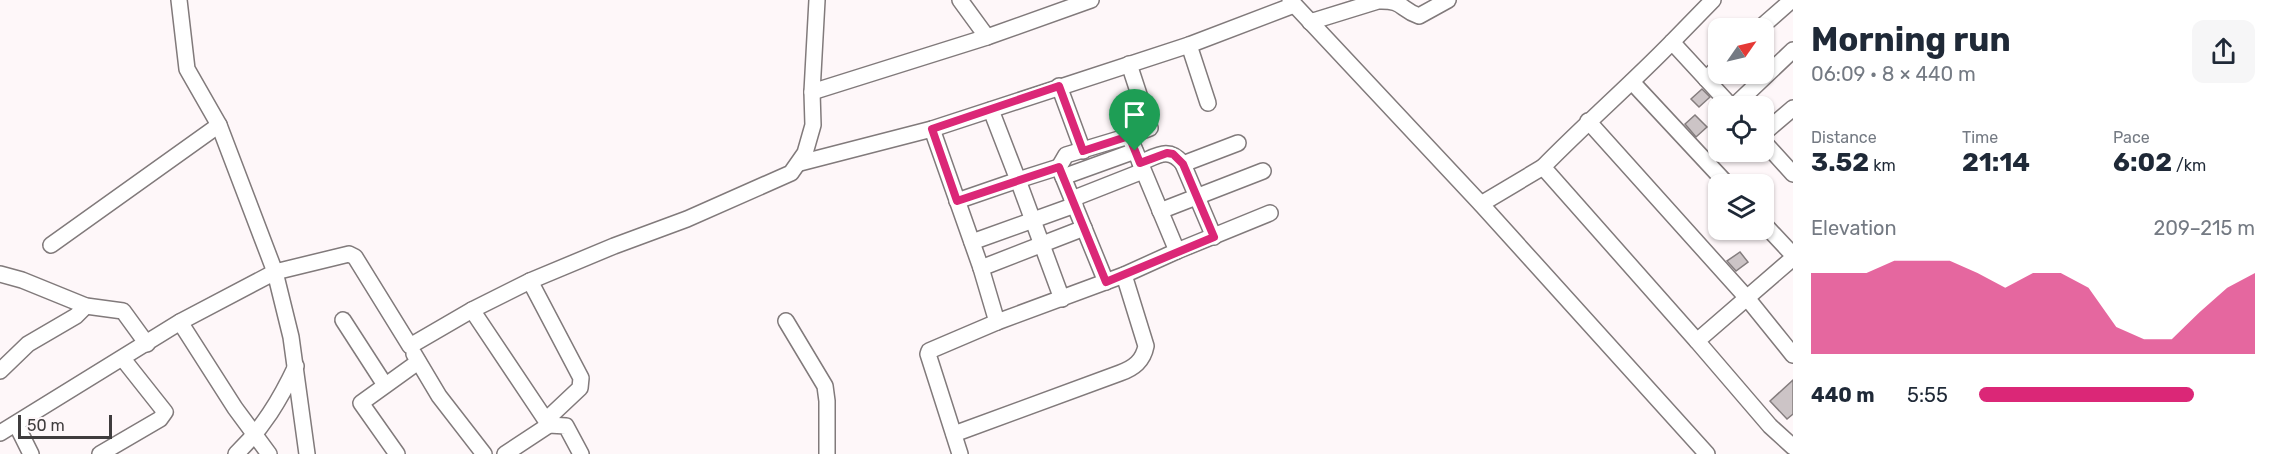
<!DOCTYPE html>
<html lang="en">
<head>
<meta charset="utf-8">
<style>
	:root { --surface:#fff; --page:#f6f6f7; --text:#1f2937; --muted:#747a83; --accent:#db2777 }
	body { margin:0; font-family:Rubik,sans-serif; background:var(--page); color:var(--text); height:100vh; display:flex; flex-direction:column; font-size:22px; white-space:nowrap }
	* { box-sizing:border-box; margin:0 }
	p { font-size:20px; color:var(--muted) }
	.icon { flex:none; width:33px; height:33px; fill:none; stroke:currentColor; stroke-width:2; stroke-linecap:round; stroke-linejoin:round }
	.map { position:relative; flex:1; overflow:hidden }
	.details { display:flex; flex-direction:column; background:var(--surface); width:480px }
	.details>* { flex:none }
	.needle { width:39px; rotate:56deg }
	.controls { position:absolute; left:1708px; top:18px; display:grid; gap:12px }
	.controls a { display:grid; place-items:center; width:66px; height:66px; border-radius:12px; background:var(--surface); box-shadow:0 2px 4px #0004; font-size:30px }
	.scale { position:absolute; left:18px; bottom:15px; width:94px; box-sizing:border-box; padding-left:6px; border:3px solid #3f3c3d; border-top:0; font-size:16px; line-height:21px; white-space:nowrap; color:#3f3c3d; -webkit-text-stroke:4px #fef7f9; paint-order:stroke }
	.pin { position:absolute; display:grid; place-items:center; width:51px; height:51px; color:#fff; margin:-62px -26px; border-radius:50% 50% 50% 0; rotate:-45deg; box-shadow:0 0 6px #0007 }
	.pin .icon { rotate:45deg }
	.round { display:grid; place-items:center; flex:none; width:63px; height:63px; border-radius:12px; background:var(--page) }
	.headline { display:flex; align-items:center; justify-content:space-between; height:102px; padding:0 18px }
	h1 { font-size:33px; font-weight:700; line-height:45px }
	.stats { display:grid; grid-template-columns:repeat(3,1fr); gap:9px; height:102px; padding:6px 18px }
	.stats div { display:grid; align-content:center }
	.stats b { font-size:26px; font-weight:700 }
	.stats small { font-size:16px; font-weight:400 }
	.stats p { font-size:16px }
	.chart { height:168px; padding:12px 18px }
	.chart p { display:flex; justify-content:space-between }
	.chart svg { width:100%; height:108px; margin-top:6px; fill:var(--accent); opacity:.7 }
	ul { padding:0 18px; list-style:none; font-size:20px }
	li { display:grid; grid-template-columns:96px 72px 1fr; align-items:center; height:45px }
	li i { height:15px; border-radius:8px; background:var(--accent) }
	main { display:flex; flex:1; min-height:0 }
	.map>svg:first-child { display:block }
</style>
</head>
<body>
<main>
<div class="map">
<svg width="1793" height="454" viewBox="0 0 1793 454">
	<rect width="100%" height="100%" fill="#fef7f9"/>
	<!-- building -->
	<g fill="#ccc4c6" stroke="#847d7e" stroke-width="1.5">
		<path d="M 1702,89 L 1710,97 L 1699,107 L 1691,99 Z"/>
		<path d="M 1695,115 L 1707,127 L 1696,137 L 1685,124 Z"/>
		<path d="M 1740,252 L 1748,262 L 1736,271 L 1727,261 Z"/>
		<path d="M 1793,380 L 1793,414 L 1787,419 L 1770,401 Z"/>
	</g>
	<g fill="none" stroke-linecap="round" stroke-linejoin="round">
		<defs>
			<g id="minor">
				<path d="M 179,0 L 187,69 L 219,125 L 275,272 L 291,337 L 307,454"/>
				<path d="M 960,0 L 987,37"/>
				<path d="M 1290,0 L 1481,204 L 1707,454"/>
				<path d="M 1310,22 L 1378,1 C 1404,0 1399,9 1419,16 L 1448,0"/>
				<path d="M 1760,28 L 1792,0"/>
				<path d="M 1672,42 L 1713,0"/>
				<path d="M 1189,45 L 1208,103"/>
				<path d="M 1706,79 L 1719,66"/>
				<path d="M 1632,82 L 1727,184"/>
				<path d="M 1059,86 L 1083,151"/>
				<path d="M 812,92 L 987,37 L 1091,0"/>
				<path d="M 1734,106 L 1793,50"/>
				<path d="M 1588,121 L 1747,298 L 1793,355"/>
				<path d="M 932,129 L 981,268 L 997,322"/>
				<path d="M 1764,133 L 1793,108"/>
				<path d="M 1764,142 L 1793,174"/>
				<path d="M 800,163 L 932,129 L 1189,45 L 1294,5"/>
				<path d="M 1140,163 C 1157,156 1169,146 1183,164"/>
				<path d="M 1059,167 L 1066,155 L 1129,136"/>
				<path d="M 1063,177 L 1135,151"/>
				<path d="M 1072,199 L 1143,171"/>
				<path d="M 957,201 L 1018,180 L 991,110"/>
				<path d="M 1481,204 L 1543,167"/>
				<path d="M 1160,211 L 1263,171"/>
				<path d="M 1764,224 L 1793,255"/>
				<path d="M 1214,237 L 1183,164 L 1238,143"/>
				<path d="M 972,242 L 1075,205"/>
				<path d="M 51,245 L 219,125"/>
				<path d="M 1177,251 L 1270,213"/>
				<path d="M 1793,258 L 1697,341 L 1770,426 L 1793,447"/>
				<path d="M 981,268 L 1084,228"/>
				<path d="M 0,274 L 22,280 L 86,306 L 123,311 L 147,344"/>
				<path d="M 530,281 L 581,378 L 580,388 L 546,420"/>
				<path d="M 1062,299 L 1018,180 L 1059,167 L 1106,282"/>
				<path d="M 472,310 L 549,425 L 566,426 L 581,454"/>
				<path d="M 343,320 L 385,385"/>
				<path d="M 786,321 L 825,386 L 827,401 L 827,454"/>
				<path d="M 180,322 L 235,408 L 269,454"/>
				<path d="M 1697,341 L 1543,167 C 1585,124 1630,85 1672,42 L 1731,106"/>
				<path d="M 414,354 L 439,396 L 484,454"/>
				<path d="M 0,371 L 28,344 L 76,316 L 86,306"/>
				<path d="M 16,424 L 31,454"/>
				<path d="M 0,433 L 180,322 L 275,272 L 349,254 L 355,257 L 410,346 L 472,310 L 530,281 L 614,246 L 687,219 L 791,173 L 805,153 L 813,125 L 812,92 L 817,0"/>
				<path d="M 954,434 L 1120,373 C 1134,368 1143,361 1146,346 L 1124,275"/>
				<path d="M 100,454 L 160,419 L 165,412 L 123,359"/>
				<path d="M 236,454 C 263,428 280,400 296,366"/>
				<path d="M 397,454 L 361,403 L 418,362"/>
				<path d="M 505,454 L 549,425"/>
				<path d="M 960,454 L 928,354 L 929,351 L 997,322 L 1124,275 L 1177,251 L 1129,136 L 1150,128 L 1129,64"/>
			</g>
		</defs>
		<!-- minor casing -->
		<use href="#minor" stroke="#817a7b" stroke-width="18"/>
		<!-- minor -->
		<use href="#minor" stroke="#fff" stroke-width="15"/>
	</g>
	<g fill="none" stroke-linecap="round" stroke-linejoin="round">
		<defs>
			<path id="route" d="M 1059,86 L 1083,151 L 1129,136 L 1140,163 L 1167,153 L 1173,154 L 1183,164 L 1214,237 L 1106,282 L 1059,167 L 957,201 L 932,129 Z"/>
		</defs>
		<!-- route casing -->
		<use href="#route" stroke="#fff" stroke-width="12"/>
		<!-- route -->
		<use href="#route" stroke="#db2777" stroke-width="8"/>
	</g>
</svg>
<div class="controls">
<a><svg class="needle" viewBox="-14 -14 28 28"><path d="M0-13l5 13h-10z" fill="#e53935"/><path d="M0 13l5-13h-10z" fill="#747a83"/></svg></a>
<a><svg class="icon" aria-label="locate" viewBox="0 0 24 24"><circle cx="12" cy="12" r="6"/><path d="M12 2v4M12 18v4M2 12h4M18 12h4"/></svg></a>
<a><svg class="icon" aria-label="layers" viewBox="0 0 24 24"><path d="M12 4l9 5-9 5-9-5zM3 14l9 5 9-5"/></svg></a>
</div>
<div class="scale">50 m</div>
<div class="pin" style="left:1135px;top:151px;background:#1e9e55"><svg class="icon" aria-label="arrive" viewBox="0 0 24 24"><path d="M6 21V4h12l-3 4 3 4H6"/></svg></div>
</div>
<section class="details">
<div class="headline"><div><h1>Morning run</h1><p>06:09 · 8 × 440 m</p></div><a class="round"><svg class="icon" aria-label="share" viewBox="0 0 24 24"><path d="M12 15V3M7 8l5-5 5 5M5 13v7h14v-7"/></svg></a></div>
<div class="stats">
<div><p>Distance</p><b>3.52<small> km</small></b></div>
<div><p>Time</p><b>21:14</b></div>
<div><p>Pace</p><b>6:02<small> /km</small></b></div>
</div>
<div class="chart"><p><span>Elevation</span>209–215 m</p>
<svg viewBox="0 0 160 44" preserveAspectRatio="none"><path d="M0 44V11L10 11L20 11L30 6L40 6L50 6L60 11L70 17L80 11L90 11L100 17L110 33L120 38L130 38L140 27L150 17L160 11V44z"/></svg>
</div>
<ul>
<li><b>440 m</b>5:55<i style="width:78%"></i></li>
</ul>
</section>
</main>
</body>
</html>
